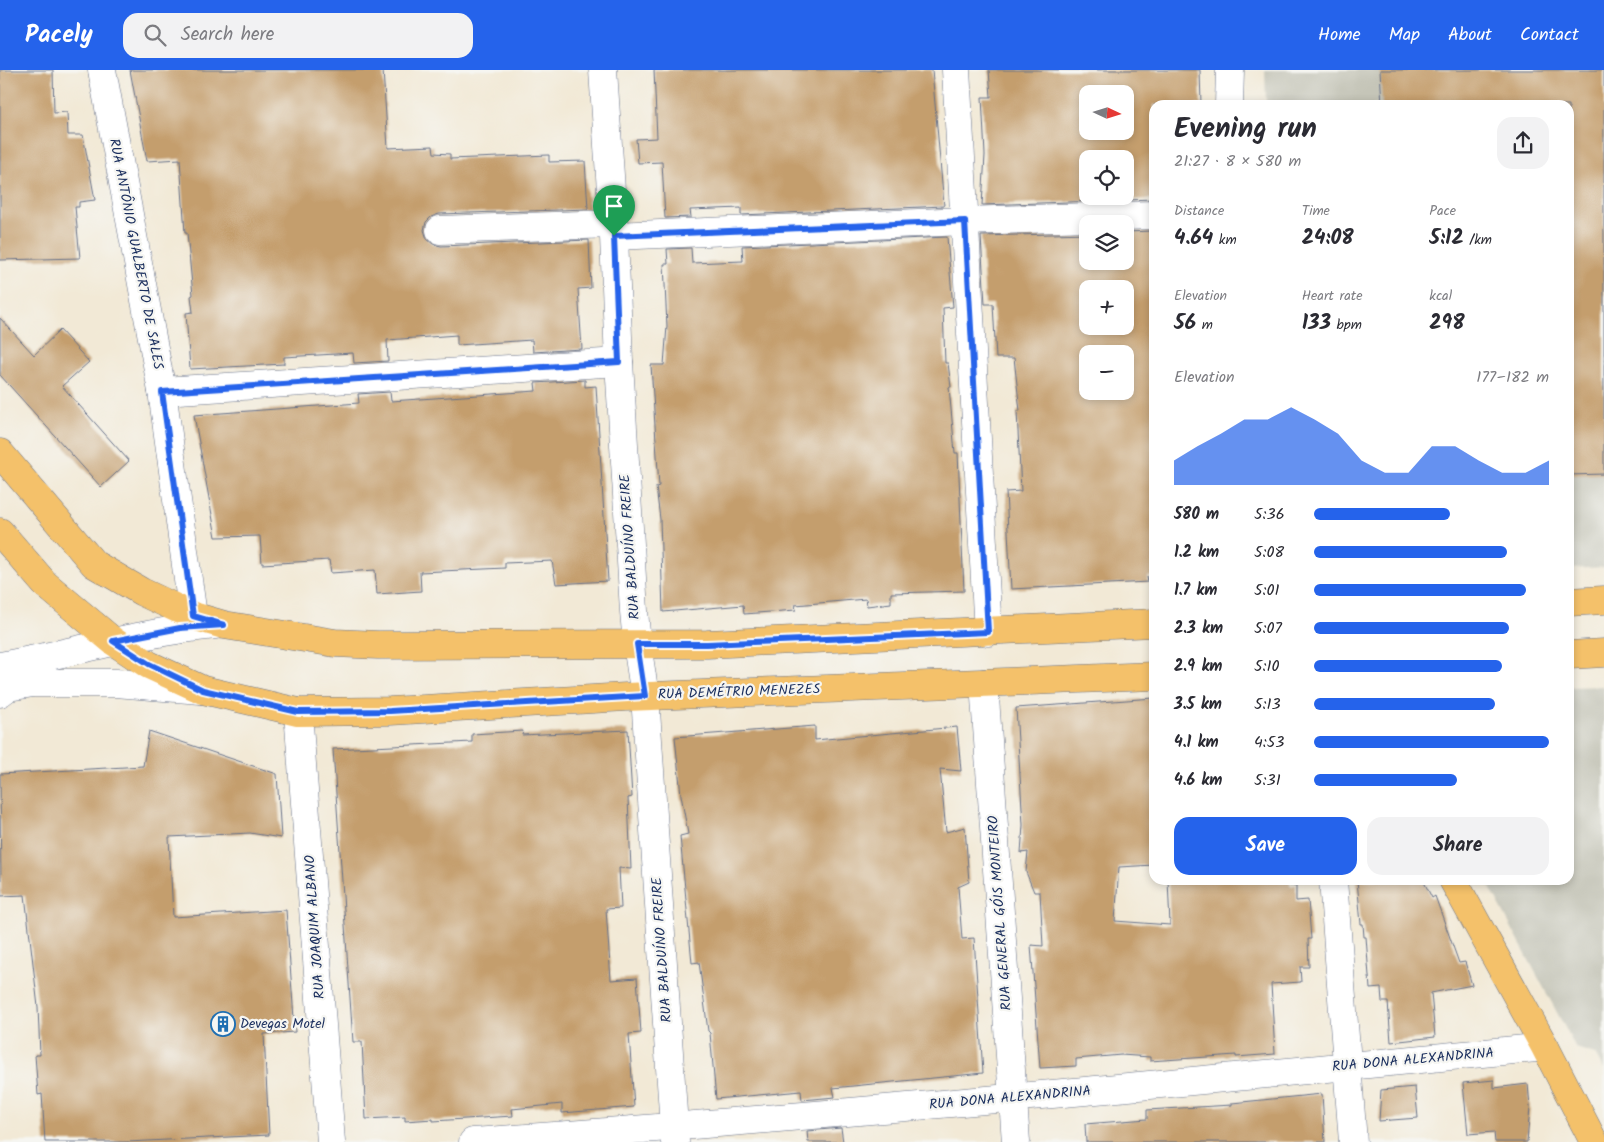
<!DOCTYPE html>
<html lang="en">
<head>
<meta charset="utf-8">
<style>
	:root { --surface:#fff; --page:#f2f2f3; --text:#2b2b33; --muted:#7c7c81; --accent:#2563eb }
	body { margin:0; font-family:Kalam,sans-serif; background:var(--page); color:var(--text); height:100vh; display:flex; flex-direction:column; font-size:19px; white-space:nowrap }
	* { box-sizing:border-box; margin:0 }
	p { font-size:16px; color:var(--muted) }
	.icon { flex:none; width:28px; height:28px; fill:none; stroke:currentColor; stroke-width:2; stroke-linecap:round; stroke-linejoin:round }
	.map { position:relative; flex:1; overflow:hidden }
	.details { position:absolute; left:1149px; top:30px; width:425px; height:785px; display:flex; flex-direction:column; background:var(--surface); border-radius:15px; box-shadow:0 2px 8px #0003 }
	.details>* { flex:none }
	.needle { width:32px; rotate:94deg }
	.tools { position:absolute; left:1079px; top:15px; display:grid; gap:10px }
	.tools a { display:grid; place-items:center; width:55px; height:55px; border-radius:10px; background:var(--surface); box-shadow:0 2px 8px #0003; font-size:25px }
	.pin { position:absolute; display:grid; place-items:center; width:42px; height:42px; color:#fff; margin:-51px -21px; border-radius:50% 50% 50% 0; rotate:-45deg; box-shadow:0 0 5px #0007 }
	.pin .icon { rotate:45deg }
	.round { display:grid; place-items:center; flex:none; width:52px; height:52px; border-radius:15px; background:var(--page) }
	.summary { display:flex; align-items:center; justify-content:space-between; height:85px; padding:0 25px }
	h1 { font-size:28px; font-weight:700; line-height:38px }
	.figures { display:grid; grid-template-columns:repeat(3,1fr); gap:8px; height:85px; padding:5px 25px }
	.figures div { display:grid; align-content:center }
	.figures b { font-size:21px; font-weight:700 }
	.figures small { font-size:14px; font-weight:400 }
	.figures p { font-size:14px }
	.chart { height:140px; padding:10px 25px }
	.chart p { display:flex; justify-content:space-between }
	.chart svg { width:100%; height:90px; margin-top:5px; fill:var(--accent); opacity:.7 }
	.button { display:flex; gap:10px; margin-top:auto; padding:10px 25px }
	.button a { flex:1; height:58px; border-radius:15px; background:var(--accent); color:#fff; font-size:20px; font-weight:700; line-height:58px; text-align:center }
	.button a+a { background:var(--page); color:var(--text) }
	ul { padding:0 25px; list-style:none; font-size:16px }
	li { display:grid; grid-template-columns:80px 60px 1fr; align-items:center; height:38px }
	li i { height:12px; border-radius:6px; background:var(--accent) }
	header { display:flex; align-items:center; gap:30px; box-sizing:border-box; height:70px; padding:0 25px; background:var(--accent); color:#fff }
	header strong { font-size:24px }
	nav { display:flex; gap:28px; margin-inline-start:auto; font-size:18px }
	.search { width:350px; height:45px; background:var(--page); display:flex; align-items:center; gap:12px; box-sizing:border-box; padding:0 18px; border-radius:15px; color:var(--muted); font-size:19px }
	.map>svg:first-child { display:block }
</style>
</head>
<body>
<header>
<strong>Pacely</strong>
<div class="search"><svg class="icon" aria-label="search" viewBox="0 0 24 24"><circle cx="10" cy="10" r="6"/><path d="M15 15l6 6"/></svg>Search here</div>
<nav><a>Home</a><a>Map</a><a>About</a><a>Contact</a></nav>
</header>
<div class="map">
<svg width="1604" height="1072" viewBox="0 0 1604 1072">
	<rect width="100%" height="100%" fill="#f6f6f2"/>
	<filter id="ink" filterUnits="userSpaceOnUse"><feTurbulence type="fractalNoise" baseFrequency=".02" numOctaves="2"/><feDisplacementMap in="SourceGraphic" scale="10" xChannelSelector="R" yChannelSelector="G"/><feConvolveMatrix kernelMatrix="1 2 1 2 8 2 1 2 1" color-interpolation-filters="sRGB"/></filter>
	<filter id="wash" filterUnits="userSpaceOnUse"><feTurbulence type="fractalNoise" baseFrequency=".0096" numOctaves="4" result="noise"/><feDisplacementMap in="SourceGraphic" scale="20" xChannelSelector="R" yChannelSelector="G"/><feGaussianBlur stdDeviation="1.12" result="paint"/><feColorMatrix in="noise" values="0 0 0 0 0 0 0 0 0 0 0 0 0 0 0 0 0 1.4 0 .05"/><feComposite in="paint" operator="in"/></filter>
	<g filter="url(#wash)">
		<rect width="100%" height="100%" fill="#f2e9d6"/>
		<!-- industrial -->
		<g fill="#c5c5b8">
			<path d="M 1265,0 L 1604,0 L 1604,497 L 1569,499 L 1569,35 L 1266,35 Z"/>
			<path d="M 1604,616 L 1604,1000 L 1595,984 L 1576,978 L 1486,810 L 1569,810 L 1569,617 Z"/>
		</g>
		<g id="blocks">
			<!-- building -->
			<g fill="#c49e6d" fill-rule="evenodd">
				<path d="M 0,0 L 53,0 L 54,43 L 67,42 L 68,65 L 83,65 L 95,130 L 79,132 L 79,137 L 75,137 L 80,188 L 0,190 Z"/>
				<path d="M 130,0 L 383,0 L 388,78 L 433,76 L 434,83 L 450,84 L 450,89 L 549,85 L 549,92 L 585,91 L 588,139 L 439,144 L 431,147 L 426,152 L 424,160 L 427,169 L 433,174 L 441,176 L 589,170 L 591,218 L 578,219 L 582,279 L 533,282 L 532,270 L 457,275 L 457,265 L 387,270 L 388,291 L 354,293 L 353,283 L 284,287 L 284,294 L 190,299 L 186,243 L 193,242 L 191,226 L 193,225 L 187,163 L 185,163 L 180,89 L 147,91 Z"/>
				<path d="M 654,0 L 932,0 L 944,136 L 741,145 L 741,138 L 690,140 L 691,147 L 665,148 L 662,92 L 638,93 L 636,69 L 657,68 Z"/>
				<path d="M 989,0 L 1200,0 L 1201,35 L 1154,35 L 1154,129 L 982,135 L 985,85 L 982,27 L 991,27 ZM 1088,24 L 1125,24 L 1125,61 L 1088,61 ZM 1088,89 L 1125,89 L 1125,126 L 1088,126 Z"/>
				<path d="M 1380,0 L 1604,0 L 1604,404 L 1569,405 L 1569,35 L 1382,35 Z"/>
				<path d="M 1154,161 L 1154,506 L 1147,507 L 1148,512 L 1011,519 L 1006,422 L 1021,421 L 1017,341 L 1020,341 L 1014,288 L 996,288 L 993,234 L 985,234 L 981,166 L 1088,163 L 1088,191 L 1125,191 L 1125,162 ZM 1088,219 L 1125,219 L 1125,256 L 1088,256 ZM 1088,284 L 1125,284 L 1125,321 L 1088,321 Z"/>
				<path d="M 947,167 L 953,237 L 943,238 L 945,293 L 948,293 L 951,317 L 949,317 L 955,383 L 958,383 L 964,521 L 891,523 L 891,533 L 867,536 L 866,529 L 795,535 L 796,540 L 744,544 L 743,535 L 663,542 L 660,449 L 656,417 L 659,416 L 651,295 L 664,295 L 667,256 L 664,194 L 668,194 L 667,179 L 691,178 L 692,193 L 743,191 L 742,176 Z"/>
				<path d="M 0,248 L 34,285 L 60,260 L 89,292 L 62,316 L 129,391 L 101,417 L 0,305 Z"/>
				<path d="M 585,310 L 585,317 L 596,316 L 608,511 L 556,514 L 552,491 L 505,493 L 505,498 L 420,502 L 421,521 L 377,524 L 375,500 L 331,503 L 329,490 L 262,494 L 260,466 L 216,467 L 194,345 L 359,333 L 358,324 L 390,322 L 391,331 L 536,321 L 535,313 Z"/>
				<path d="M 1154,628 L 1154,795 L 1119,797 L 1115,851 L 1170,855 L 1168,810 L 1290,810 L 1290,816 L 1296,815 L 1296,831 L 1308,830 L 1311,869 L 1308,869 L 1309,897 L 1300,897 L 1301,912 L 1271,914 L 1275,984 L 1236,987 L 1236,985 L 1150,991 L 1150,987 L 1121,985 L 1076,989 L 1076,996 L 1040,998 L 1031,875 L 1043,876 L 1040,822 L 1034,822 L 1026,802 L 1028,782 L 1021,783 L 1023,755 L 1016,638 Z"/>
				<path d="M 815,656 L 815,670 L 957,657 L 961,701 L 940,699 L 946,762 L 965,757 L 969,812 L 958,817 L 962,869 L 974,868 L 983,1003 L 833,1018 L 835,1027 L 802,1030 L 801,1021 L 716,1029 L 710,963 L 708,961 L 699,892 L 692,893 L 680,766 L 688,764 L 681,725 L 675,667 Z"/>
				<path d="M 628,660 L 632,727 L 628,728 L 631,799 L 619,798 L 621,838 L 606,839 L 611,910 L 637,908 L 641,963 L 629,964 L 634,1037 L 562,1043 L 562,1034 L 512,1039 L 513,1046 L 433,1051 L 433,1049 L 405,1051 L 405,1047 L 366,1049 L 362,972 L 353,972 L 333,679 L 472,672 L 472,664 L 523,661 L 522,665 Z"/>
				<path d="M 149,661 L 277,704 L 281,768 L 250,763 L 169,767 L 173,847 L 286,840 L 295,962 L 264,964 L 269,1065 L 127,1072 L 45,1072 L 42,1024 L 38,1025 L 35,985 L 40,985 L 38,937 L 25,825 L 1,826 L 0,704 L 143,696 Z"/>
				<path d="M 1357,810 L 1423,810 L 1432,828 L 1435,826 L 1459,893 L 1465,892 L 1472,915 L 1431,923 L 1435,967 L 1391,972 L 1388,932 L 1382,932 L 1381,918 L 1370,919 L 1366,867 L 1364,867 L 1363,854 L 1361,854 Z"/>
				<path d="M 1494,1010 L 1494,1018 L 1528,1014 L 1530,1037 L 1527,1072 L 1495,1072 L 1494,1062 L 1468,1064 L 1463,1013 Z"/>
				<path d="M 1415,1017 L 1418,1048 L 1379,1051 L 1381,1020 Z"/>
				<path d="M 1322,1024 L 1325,1072 L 1086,1072 L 1085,1054 L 1147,1049 L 1147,1040 L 1232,1035 L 1232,1033 Z"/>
				<path d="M 841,1058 L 843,1072 L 808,1072 L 807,1061 Z"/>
			</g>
		</g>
	</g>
	<g filter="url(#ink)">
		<use href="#blocks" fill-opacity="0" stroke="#667088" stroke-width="1"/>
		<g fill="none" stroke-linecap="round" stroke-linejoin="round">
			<defs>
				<g id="minor">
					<path d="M 102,0 L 162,321 L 193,546"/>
					<path d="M 603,0 L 614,166 L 619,292 L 634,541 L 637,574 L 645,626 L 675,1072"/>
					<path d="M 956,0 L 988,562"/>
					<path d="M 1229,35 L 1230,0"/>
					<path d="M 440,160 L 613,154"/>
					<path d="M 614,166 L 965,151 L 1154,145"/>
					<path d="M 162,321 L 619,292"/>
					<path d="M 0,596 C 72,583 142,562 215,555"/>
					<path d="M 984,613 L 1016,1072"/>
					<path d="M 0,623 L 8,617 L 33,613 L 116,613 L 201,620"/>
					<path d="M 298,642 L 331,1072"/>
					<path d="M 1333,810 L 1353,1072"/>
					<path d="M 473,1072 C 831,1046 1188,1012 1545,977"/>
				</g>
				<g id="major">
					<path d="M 0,383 L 94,494 L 142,522 L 193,546 L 224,555 L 335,573 L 378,575 L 707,574 L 1154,553"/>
					<path d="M 0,462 L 45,514 L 113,571 L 149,595 L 203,620 L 298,642 L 390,641 L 626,627 L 1154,606"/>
					<path d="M 1569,532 L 1604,530"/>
					<path d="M 1569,585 L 1604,583"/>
					<path d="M 1453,810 L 1545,977 L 1594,1072"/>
				</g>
			</defs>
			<!-- minor casing -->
			<use href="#minor" stroke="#667088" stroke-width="29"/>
			<!-- major casing -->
			<use href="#major" stroke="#667088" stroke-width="29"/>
			<!-- minor -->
			<use href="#minor" stroke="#fff" stroke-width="28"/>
			<!-- major -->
			<use href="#major" stroke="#f4c16a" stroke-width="28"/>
		</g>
	</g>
	<g fill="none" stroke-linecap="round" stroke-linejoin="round" filter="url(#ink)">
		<defs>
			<path id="route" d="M 965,151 L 988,562 L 707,574 L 637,574 L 645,626 L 390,641 L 298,642 L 203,620 L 149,594 L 113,571 L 180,558 L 224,555 L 193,546 L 162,322 L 619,292 L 614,166 Z"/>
		</defs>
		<!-- route casing -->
		<use href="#route" stroke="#fff" stroke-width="10"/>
		<!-- route -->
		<use href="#route" stroke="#2563eb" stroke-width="6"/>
	</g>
	<!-- icons -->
	<defs>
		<symbol id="building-ring" viewBox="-11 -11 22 22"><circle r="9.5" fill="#f6f6f2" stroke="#1f6fb2" stroke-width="1.5"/><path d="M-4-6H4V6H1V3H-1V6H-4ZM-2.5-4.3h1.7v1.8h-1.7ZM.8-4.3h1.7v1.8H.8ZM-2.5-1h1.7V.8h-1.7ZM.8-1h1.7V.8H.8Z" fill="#1f6fb2"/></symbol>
	</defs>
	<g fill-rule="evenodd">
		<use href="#building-ring" x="209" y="940" width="28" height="28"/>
	</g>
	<g text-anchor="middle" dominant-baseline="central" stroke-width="4.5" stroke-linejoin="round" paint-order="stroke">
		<!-- street labels -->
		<g font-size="14" fill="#1b2f5e" stroke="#f6f6f2">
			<text transform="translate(136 184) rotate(79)">RUA ANTÔNIO GUALBERTO DE SALES</text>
			<text transform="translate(630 477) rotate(-94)">RUA BALDUÍNO FREIRE</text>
			<text transform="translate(739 622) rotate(-2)">RUA DEMÉTRIO MENEZES</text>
			<text transform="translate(1000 843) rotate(-94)">RUA GENERAL GÓIS MONTEIRO</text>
			<text transform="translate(315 857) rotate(-94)">RUA JOAQUIM ALBANO</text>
			<text transform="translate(662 880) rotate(-94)">RUA BALDUÍNO FREIRE</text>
			<text transform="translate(1413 990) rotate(-5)">RUA DONA ALEXANDRINA</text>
			<text transform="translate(1010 1028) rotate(-5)">RUA DONA ALEXANDRINA</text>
		</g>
		<!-- poi labels -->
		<g font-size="14" fill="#1b2f5e" stroke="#f6f6f2" text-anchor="start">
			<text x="240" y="954">Devegas Motel</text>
		</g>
	</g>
</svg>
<div class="tools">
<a><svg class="needle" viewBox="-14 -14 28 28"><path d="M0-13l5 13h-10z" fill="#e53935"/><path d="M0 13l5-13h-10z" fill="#7c7c81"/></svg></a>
<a><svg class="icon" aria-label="locate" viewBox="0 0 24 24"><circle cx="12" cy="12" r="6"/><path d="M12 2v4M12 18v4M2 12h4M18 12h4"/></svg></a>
<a><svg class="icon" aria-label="layers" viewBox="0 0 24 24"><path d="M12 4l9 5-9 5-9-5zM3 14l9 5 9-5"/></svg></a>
<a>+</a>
<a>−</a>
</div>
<div class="pin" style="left:614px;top:166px;background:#1e9e55"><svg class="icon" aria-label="arrive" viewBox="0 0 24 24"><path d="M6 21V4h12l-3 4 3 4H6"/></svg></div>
<section class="details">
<div class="summary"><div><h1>Evening run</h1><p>21:27 · 8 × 580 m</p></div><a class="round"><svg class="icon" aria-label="share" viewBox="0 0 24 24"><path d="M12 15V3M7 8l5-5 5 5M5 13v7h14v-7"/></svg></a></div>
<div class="figures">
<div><p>Distance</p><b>4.64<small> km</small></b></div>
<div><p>Time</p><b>24:08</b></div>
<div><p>Pace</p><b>5:12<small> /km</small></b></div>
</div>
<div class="figures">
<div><p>Elevation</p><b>56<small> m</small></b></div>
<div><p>Heart rate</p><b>133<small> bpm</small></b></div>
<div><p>kcal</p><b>298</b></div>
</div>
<div class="chart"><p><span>Elevation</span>177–182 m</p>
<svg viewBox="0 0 160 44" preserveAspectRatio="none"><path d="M0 44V32L10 25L20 19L30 12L40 12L50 6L60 12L70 19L80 32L90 38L100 38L110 25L120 25L130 32L140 38L150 38L160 32V44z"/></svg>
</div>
<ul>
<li><b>580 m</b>5:36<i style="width:58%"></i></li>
<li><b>1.2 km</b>5:08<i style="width:82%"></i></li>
<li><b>1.7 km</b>5:01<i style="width:90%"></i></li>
<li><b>2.3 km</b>5:07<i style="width:83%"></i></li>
<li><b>2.9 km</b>5:10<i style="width:80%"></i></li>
<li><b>3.5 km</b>5:13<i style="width:77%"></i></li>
<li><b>4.1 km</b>4:53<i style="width:100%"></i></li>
<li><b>4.6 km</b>5:31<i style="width:61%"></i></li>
</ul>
<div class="button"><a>Save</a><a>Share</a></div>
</section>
</div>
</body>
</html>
